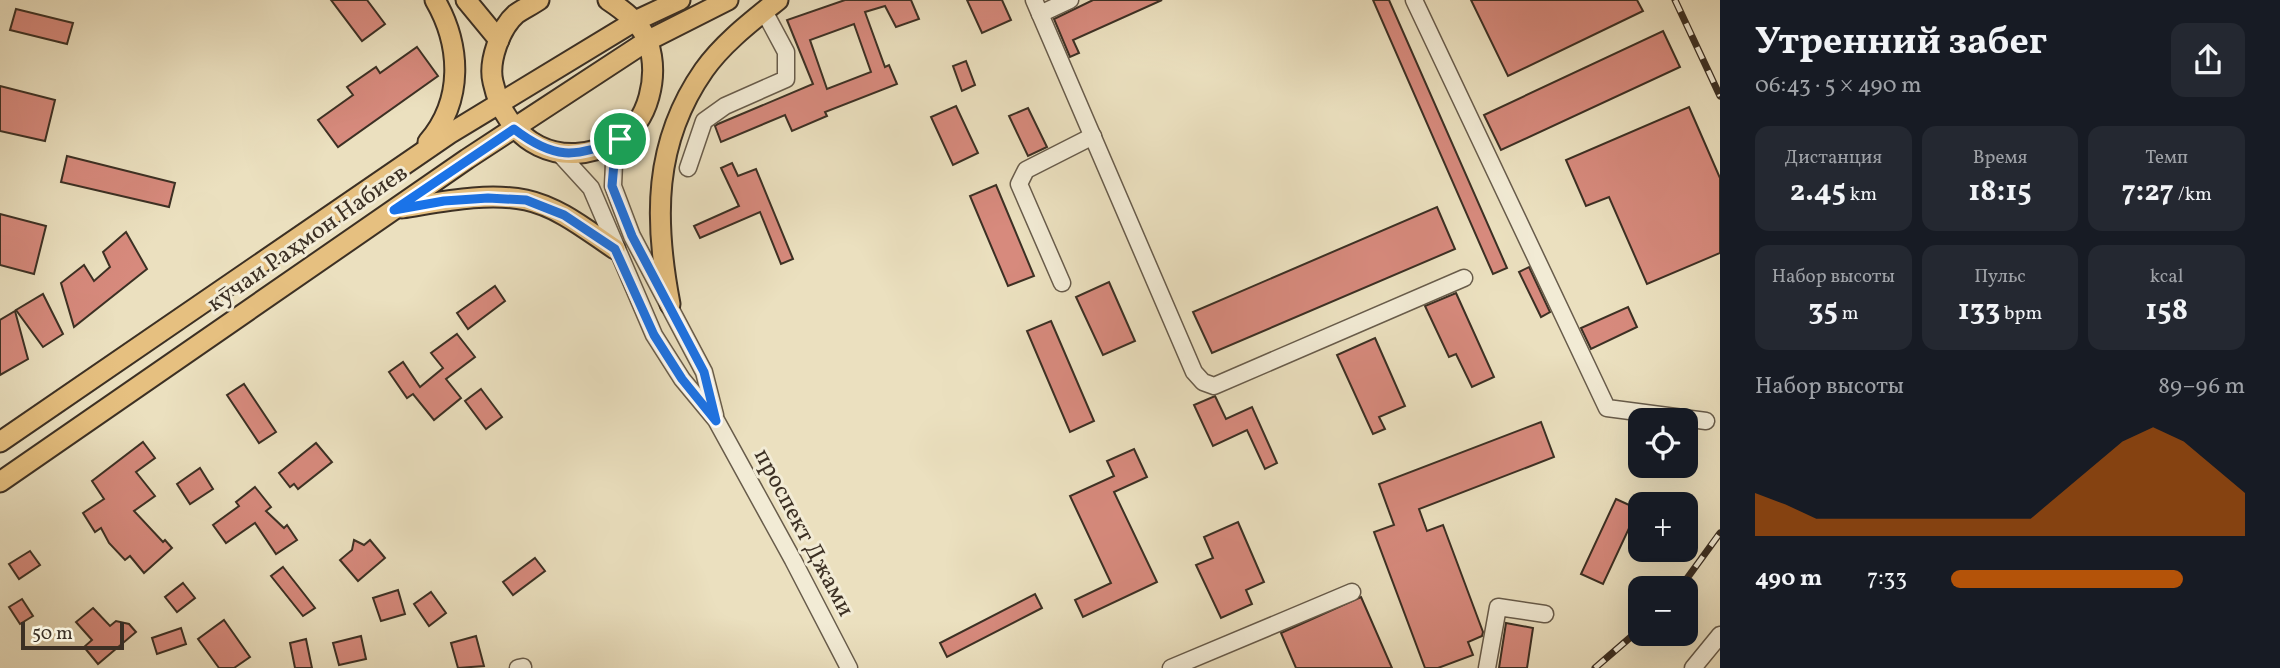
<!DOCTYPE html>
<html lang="ru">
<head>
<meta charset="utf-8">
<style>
	:root { --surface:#171b24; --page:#242831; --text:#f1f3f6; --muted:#9ea1a6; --accent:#b45309 }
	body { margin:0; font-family:Vollkorn,serif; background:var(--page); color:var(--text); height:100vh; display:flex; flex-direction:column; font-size:26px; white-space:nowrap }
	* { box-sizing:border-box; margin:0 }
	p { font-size:23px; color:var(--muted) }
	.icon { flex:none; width:38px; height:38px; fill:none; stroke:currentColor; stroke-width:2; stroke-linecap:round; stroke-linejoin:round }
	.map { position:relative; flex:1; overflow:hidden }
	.sheet { display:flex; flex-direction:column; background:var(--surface); width:560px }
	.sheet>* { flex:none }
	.buttons { position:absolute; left:1628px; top:408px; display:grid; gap:14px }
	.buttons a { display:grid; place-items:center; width:70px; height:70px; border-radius:14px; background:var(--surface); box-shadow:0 7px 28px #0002; font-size:35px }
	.scale { position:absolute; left:21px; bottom:18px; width:103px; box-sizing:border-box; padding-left:7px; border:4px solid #3c3024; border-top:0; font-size:19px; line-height:24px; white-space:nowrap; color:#3c3024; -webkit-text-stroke:5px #f2ebd5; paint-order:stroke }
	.pin { position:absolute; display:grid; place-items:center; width:60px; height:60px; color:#fff; margin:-30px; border:4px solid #fff; border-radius:50%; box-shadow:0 2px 7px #0007 }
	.round { display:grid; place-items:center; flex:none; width:74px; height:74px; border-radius:14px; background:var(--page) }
	.summary { display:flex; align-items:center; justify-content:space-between; height:119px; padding:0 35px }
	h1 { font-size:38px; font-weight:700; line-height:52px }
	.metrics { display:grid; grid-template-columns:repeat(3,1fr); gap:10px; height:119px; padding:7px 35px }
	.metrics div { display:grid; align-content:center; border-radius:14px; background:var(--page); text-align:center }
	.metrics b { font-size:30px; font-weight:700 }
	.metrics small { font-size:19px; font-weight:400 }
	.metrics p { font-size:19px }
	.chart { height:196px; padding:14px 35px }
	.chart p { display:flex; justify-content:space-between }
	.chart svg { width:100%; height:126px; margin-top:7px; fill:var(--accent); opacity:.7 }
	ul { padding:0 35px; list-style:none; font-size:23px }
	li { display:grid; grid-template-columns:112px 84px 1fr; align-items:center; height:52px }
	li i { height:18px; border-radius:9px; background:var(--accent) }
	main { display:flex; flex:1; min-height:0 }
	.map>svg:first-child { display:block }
</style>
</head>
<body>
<main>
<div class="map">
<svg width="1720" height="668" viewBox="0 0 1720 668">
	<rect width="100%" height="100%" fill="#ebe0bf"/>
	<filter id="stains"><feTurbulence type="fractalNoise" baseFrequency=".00286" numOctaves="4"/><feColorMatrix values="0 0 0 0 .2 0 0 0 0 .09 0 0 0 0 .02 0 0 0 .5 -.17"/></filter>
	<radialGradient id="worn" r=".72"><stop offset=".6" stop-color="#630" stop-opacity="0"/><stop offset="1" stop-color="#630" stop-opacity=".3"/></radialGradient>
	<!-- building -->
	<g fill="#d78a7d" stroke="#3c3024" stroke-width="2" fill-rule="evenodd">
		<path d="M 331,0 L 367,0 L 385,24 L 362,41 Z"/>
		<path d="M 845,0 L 911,0 L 919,19 L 896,27 L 885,6 L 865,12 L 885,67 L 889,65 L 897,84 L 825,112 L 827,116 L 792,131 L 785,115 L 721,142 L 715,126 L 718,124 L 813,84 L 787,20 ZM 854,24 L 871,72 L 827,89 L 810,40 Z"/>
		<path d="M 967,0 L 1002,0 L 1011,20 L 982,33 Z"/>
		<path d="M 1093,0 L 1162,0 L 1073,40 L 1079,53 L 1070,57 L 1054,19 Z"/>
		<path d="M 1373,0 L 1389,0 L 1507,268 L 1493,274 Z"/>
		<path d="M 1471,0 L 1637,0 L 1643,11 L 1508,76 Z"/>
		<path d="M 16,9 L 73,23 L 67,44 L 10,30 Z"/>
		<path d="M 1663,31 L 1680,67 L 1501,150 L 1484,115 Z"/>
		<path d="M 417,47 L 438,76 L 338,147 L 318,120 L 353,95 L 347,87 L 376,67 L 380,73 Z"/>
		<path d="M 966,61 L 975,85 L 962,91 L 953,66 Z"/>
		<path d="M 0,86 L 55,100 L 45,141 L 0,131 Z"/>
		<path d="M 956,106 L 978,153 L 953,165 L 931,117 Z"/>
		<path d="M 1689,107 L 1720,178 L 1720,253 L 1647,284 L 1609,197 L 1586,206 L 1566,160 Z"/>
		<path d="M 1028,108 L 1047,147 L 1028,156 L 1009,116 Z"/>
		<path d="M 67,156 L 175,183 L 169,207 L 61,182 Z"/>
		<path d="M 732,163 L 738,176 L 756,169 L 793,259 L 781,264 L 760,212 L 700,238 L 694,226 L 739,206 L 721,168 Z"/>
		<path d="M 996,185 L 1034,276 L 1008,286 L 970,196 Z"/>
		<path d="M 1437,207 L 1455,249 L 1212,353 L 1193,312 Z"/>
		<path d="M 0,214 L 46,226 L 34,274 L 0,265 Z"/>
		<path d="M 126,232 L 147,269 L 74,327 L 61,283 L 84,265 L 94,281 L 110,267 L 103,252 Z"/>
		<path d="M 1529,267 L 1550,312 L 1541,317 L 1519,272 Z"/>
		<path d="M 1109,282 L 1135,341 L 1103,355 L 1076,297 Z"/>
		<path d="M 495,286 L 505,301 L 468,329 L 457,313 Z"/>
		<path d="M 1456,293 L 1494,377 L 1472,387 L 1456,354 L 1449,357 L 1425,306 Z"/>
		<path d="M 43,294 L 63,334 L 43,347 L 16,310 Z"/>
		<path d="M 1628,307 L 1637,327 L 1591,349 L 1581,328 Z"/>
		<path d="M 15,311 L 28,359 L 0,375 L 0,320 Z"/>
		<path d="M 1051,321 L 1094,421 L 1070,432 L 1027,331 Z"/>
		<path d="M 457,334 L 475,357 L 446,379 L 461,398 L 434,420 L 413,394 L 407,398 L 389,372 L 403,362 L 420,387 L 443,368 L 431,353 Z"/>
		<path d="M 1375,338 L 1405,406 L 1379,417 L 1385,429 L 1373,434 L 1337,355 Z"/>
		<path d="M 244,384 L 276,432 L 259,443 L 227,395 Z"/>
		<path d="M 481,389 L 502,417 L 486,429 L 465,401 Z"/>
		<path d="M 1215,396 L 1226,419 L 1252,407 L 1277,463 L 1265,469 L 1247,430 L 1213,446 L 1194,405 Z"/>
		<path d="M 1541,422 L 1554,457 L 1419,509 L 1427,531 L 1443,525 L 1483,632 L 1482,636 L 1468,642 L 1473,655 L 1438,668 L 1425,668 L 1374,532 L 1394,525 L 1379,484 Z"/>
		<path d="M 143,442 L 155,458 L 136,472 L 155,496 L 134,511 L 163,542 L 165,540 L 172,548 L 144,573 L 130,556 L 125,560 L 109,543 L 101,528 L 95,532 L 83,513 L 104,499 L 92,481 Z"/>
		<path d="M 316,443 L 332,462 L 298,489 L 294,484 L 290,487 L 279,473 Z"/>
		<path d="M 1134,449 L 1147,477 L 1114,492 L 1157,582 L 1083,617 L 1075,600 L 1111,583 L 1070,496 L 1114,476 L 1107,461 Z"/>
		<path d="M 200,468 L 213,489 L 190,504 L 177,484 Z"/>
		<path d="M 255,487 L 271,507 L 266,511 L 284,528 L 287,525 L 297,540 L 276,554 L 255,523 L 226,543 L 213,525 L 239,506 L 236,502 Z"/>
		<path d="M 1616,499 L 1638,509 L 1603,584 L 1581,574 Z"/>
		<path d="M 1238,522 L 1264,582 L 1246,590 L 1252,604 L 1221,618 L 1196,565 L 1213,558 L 1204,537 Z"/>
		<path d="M 354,540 L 364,545 L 370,540 L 385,558 L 358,581 L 340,560 L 352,550 Z"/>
		<path d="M 30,551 L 40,565 L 19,579 L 9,564 Z"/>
		<path d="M 535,558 L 545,571 L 513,595 L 503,582 Z"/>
		<path d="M 283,567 L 315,608 L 303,616 L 271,576 Z"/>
		<path d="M 183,583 L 195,598 L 177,612 L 165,597 Z"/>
		<path d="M 398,590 L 405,614 L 381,621 L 373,598 Z"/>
		<path d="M 431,592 L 446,613 L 429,626 L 414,604 Z"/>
		<path d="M 1035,594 L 1042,608 L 947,657 L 940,643 Z"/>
		<path d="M 1361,597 L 1392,668 L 1296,668 L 1281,633 Z"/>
		<path d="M 22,599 L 33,616 L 20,624 L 9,607 Z"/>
		<path d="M 93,608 L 110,626 L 116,621 L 129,624 L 136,632 L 98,664 L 84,647 L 92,640 L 76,622 Z"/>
		<path d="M 224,620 L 250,657 L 234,668 L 219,668 L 198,639 Z"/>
		<path d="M 1506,623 L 1533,628 L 1527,668 L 1499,668 Z"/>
		<path d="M 181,628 L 186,644 L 157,654 L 152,638 Z"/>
		<path d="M 361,636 L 366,659 L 339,665 L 333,643 Z"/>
		<path d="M 476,636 L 484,666 L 458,668 L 451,643 Z"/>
		<path d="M 306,639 L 312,668 L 295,668 L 290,643 Z"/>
	</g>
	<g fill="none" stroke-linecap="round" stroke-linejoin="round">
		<defs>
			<g id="minor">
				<path d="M 1034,0 L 1194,372 L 1203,382 L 1214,386 L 1464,278"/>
				<path d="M 1414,0 L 1607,408 L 1706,421"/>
				<path d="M 1040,14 L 1070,0"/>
				<path d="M 620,139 L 614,163 L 613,186 L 632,236 L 704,372 L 715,415"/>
				<path d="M 559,153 L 591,188 L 654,335 L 682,379 L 716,420 L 793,560 L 849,668"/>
				<path d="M 688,168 L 704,121 L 725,106 L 786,79 L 786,52 L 764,11"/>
				<path d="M 1062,283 L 1019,184 L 1026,170 L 1093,136"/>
				<path d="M 518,668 L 523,667"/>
				<path d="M 1171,668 L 1352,592"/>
				<path d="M 1487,668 L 1498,607 L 1545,614"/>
				<path d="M 1693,668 L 1720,635"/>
			</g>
			<g id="major">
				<path d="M 466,0 L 499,40"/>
				<path d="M 539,0 C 532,5 523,9 516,14 C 500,28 488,62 493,82 C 506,143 561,172 617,141 C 650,122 659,75 648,42 C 641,23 623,10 608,0"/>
				<path d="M 428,142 C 464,100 461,45 435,0"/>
				<path d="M 402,208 C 441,202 486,192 526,200 C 559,207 588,231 615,249"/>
				<path d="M 670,304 C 654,220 653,143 704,70 C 723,43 752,21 778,0"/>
				<path d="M 0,442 L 449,134 L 635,21 L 680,0"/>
				<path d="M 0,482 L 467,159 L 647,41 L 728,0"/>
			</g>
		</defs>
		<!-- minor casing -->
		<use href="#minor" stroke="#685c4b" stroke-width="19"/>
		<!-- major casing -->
		<use href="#major" stroke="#3c3024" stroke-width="23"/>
		<!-- minor -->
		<use href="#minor" stroke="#f2ebd5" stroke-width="16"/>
		<!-- major -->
		<use href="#major" stroke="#e6c080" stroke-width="19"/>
		<defs>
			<g id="rail">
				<path d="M 1675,0 L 1720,96"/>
				<path d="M 1680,588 L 1720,533"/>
				<path d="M 1595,668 L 1640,629"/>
			</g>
		</defs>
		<!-- rail casing -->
		<use href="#rail" stroke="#3c3024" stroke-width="7"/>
		<!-- rail -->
		<use href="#rail" stroke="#f2ebd5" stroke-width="4.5" stroke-dasharray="13" stroke-linecap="butt"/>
	</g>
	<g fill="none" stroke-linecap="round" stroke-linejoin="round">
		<defs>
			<path id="route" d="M 514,129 C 553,159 575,159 620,139 L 614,163 L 612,186 L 632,236 L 704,372 L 716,421 L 682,379 L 654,335 L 615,249 L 564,215 L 526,200 L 488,198 L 444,201 L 394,210 Z"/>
		</defs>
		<!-- route casing -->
		<use href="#route" stroke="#fff" stroke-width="14"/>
		<!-- route -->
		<use href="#route" stroke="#1a73e8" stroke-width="9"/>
	</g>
	<g text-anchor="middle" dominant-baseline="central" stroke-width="6" stroke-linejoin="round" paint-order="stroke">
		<!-- street labels -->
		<g font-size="24" fill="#3c3024" stroke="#f2ebd5">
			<text transform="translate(308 239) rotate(-35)">кӯчаи Раҳмон Набиев</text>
			<text transform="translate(803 533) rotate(62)">проспект Джами</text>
		</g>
	</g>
	<rect width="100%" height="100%" filter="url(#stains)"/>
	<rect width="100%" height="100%" fill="url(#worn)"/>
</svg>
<div class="buttons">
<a><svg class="icon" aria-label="locate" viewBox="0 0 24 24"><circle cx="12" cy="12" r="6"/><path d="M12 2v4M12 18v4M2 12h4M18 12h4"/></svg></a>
<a>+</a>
<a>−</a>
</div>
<div class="scale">50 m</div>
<div class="pin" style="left:620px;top:139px;background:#1e9e55"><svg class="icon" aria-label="arrive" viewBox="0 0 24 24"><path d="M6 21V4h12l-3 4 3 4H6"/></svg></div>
</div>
<section class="sheet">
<div class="summary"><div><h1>Утренний забег</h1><p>06:43 · 5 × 490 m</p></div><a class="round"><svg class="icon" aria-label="share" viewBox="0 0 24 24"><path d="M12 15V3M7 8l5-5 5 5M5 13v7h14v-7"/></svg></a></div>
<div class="metrics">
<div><p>Дистанция</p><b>2.45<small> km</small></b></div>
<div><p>Время</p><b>18:15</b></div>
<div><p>Темп</p><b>7:27<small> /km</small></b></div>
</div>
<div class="metrics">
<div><p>Набор высоты</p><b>35<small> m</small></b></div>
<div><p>Пульс</p><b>133<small> bpm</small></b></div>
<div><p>kcal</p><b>158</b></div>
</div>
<div class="chart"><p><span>Набор высоты</span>89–96 m</p>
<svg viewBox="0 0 160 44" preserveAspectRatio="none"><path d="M0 44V29L10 33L20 38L30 38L40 38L50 38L60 38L70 38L80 38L90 38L100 29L110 20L120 11L130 6L140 11L150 20L160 29V44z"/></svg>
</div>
<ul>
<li><b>490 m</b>7:33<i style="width:79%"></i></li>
</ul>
</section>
</main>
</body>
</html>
